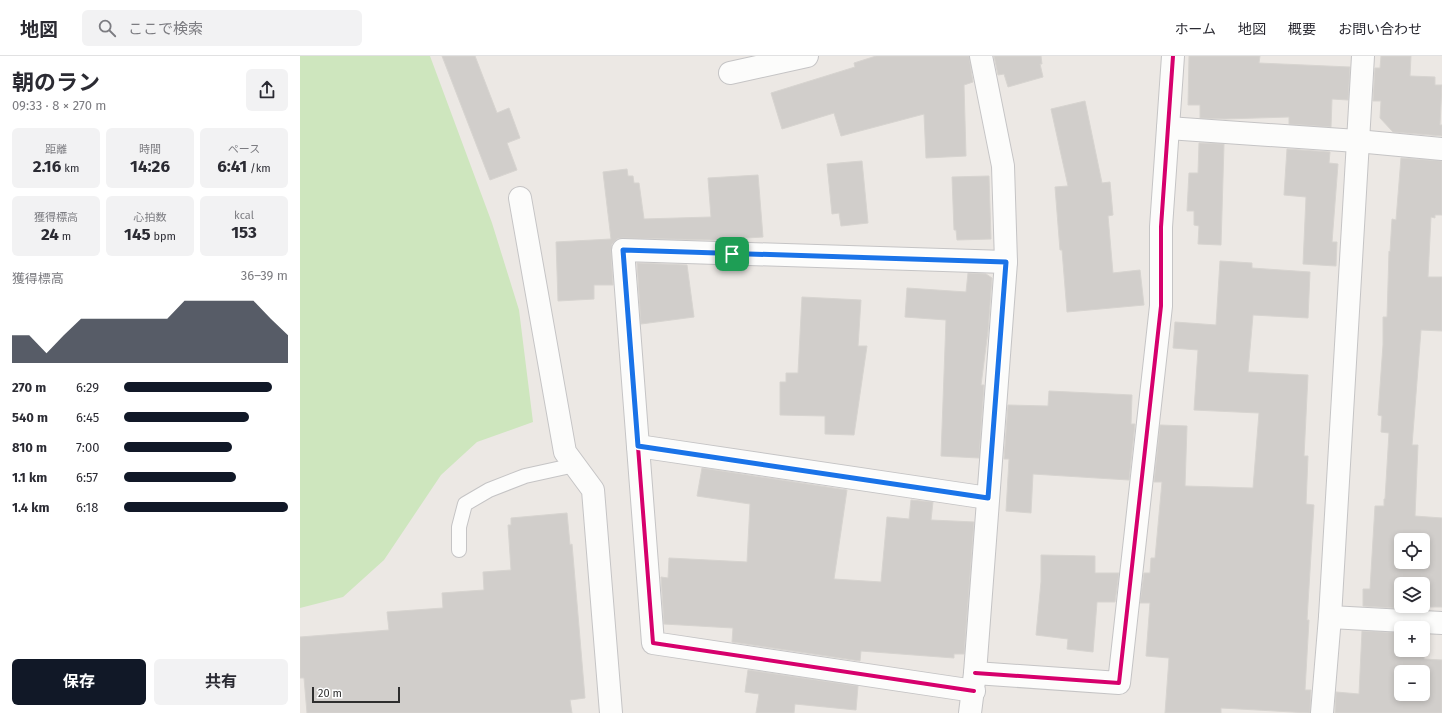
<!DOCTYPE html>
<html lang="ja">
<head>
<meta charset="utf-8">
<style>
	:root { --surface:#fff; --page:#f2f2f3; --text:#2b2b33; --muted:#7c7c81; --line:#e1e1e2; --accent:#111827 }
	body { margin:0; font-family:"Fira Sans","Noto Sans JP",sans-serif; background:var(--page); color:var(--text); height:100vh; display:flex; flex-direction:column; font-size:15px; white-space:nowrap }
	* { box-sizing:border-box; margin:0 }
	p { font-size:13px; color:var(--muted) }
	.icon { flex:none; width:22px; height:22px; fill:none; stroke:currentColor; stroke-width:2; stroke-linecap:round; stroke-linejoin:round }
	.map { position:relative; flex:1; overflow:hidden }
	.side { display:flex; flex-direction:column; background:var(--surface); width:300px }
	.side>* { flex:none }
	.buttons { position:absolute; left:1094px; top:477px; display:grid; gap:8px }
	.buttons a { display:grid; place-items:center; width:36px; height:36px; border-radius:6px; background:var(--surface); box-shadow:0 2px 6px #0003; font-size:20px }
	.scale { position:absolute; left:12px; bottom:10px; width:88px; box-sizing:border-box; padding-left:4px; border:2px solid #2e2e2e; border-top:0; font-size:11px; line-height:14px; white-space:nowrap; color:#2e2e2e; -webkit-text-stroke:3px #fff; paint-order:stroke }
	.pin { position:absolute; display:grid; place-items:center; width:34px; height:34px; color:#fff; margin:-17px; border-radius:8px; box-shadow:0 2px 6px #0006 }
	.round { display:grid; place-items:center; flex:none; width:42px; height:42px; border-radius:6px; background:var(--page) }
	.overview { display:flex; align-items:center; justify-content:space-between; height:68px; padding:0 12px }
	h1 { font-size:22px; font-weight:700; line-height:30px }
	.metrics { display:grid; grid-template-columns:repeat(3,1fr); gap:6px; height:68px; padding:4px 12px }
	.metrics div { display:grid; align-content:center; border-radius:6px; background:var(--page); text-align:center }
	.metrics b { font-size:17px; font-weight:700 }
	.metrics small { font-size:11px; font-weight:400 }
	.metrics p { font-size:11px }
	.chart { height:112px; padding:8px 12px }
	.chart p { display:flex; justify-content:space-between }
	.chart svg { width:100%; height:72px; margin-top:4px; fill:var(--accent); opacity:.7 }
	.primary-button { display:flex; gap:8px; margin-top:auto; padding:8px 12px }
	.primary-button a { flex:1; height:46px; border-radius:6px; background:var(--accent); color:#fff; font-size:16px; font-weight:700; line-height:46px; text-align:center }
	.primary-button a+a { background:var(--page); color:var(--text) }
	ul { padding:0 12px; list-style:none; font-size:13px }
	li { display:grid; grid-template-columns:64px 48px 1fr; align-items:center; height:30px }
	li i { height:10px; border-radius:5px; background:var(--accent) }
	header { display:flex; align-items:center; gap:24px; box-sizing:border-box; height:56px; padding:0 20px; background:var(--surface); border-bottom:1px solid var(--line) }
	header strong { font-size:19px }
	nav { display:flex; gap:22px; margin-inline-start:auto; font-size:14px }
	.search { width:280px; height:36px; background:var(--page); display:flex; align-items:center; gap:10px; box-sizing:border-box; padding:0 14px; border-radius:6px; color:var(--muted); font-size:15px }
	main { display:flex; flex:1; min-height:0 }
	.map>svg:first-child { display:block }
</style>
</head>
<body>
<header>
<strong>地図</strong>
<div class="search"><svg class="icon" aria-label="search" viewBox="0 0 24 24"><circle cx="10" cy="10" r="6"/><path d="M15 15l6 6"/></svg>ここで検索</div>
<nav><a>ホーム</a><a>地図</a><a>概要</a><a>お問い合わせ</a></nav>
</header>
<main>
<section class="side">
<div class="overview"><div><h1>朝のラン</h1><p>09:33 · 8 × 270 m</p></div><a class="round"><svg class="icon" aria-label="share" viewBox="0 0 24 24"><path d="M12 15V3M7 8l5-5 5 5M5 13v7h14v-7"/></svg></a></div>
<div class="metrics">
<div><p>距離</p><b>2.16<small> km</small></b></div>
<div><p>時間</p><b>14:26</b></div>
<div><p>ペース</p><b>6:41<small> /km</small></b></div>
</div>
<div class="metrics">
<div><p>獲得標高</p><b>24<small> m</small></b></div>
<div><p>心拍数</p><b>145<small> bpm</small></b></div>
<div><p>kcal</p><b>153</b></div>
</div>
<div class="chart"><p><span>獲得標高</span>36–39 m</p>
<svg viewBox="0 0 160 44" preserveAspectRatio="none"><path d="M0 44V27L10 27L20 38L30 27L40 17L50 17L60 17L70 17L80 17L90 17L100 6L110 6L120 6L130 6L140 6L150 17L160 27V44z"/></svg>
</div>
<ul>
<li><b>270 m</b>6:29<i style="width:90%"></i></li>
<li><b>540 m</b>6:45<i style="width:76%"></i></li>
<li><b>810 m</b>7:00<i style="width:66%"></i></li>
<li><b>1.1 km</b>6:57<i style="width:68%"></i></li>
<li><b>1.4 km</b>6:18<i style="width:100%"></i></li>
</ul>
<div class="primary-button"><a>保存</a><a>共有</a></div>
</section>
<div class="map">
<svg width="1142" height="657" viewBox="0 0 1142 657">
	<rect width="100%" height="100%" fill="#ece8e4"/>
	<!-- green -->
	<path fill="#cee6be" d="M 0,0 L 130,0 L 192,167 L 219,254 L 233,366 L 177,386 L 141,419 L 84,504 L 43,541 L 0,552 Z"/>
	<!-- building -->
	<g fill="#d1cecb" stroke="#d7d4d0" fill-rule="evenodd">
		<path d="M 142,0 L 175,0 L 197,57 L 209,52 L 220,82 L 207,87 L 217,114 L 190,124 Z"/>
		<path d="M 576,0 L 669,0 L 673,26 L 664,29 L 666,100 L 626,102 L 624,58 L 541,80 L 534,57 L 482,73 L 471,37 L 555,11 L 554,7 Z"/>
		<path d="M 694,0 L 741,0 L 742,8 L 740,8 L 743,21 L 708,31 L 704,18 L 698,19 Z"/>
		<path d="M 889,0 L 960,0 L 959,7 L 1050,11 L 1048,44 L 1032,43 L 1031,71 L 989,68 L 989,61 L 925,63 L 900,62 L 900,49 L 888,49 Z"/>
		<path d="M 1081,0 L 1111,0 L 1110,20 L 1135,21 L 1135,29 L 1142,29 L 1140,69 L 1142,69 L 1142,80 L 1093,76 L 1080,62 L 1081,45 L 1073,45 L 1075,12 L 1080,12 Z"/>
		<path d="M 785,45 L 802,127 L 810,126 L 813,159 L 808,160 L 813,217 L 840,214 L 844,249 L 767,256 L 762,194 L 760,194 L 755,131 L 768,130 L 751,53 Z"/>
		<path d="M 899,87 L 924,88 L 921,189 L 898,188 L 899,170 L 894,169 L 894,155 L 887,155 L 889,117 L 898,117 Z"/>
		<path d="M 987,93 L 1030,96 L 1029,107 L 1038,108 L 1032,186 L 1037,186 L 1036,210 L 1003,208 L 1006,141 L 984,139 Z"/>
		<path d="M 1101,102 L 1142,105 L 1142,159 L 1135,159 L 1135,162 L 1131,161 L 1128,221 L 1142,221 L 1142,275 L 1121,274 L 1112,389 L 1118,389 L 1115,460 L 1142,462 L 1142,551 L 1126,551 L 1126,554 L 1063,550 L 1063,533 L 1070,533 L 1075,450 L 1084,450 L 1084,443 L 1085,443 L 1089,377 L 1081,376 L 1082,360 L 1078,359 L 1083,289 L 1083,261 L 1087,261 L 1089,195 L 1090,196 L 1092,163 L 1096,164 ZM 1101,484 L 1123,484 L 1123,506 L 1101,506 ZM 1101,528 L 1123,528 L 1123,550 L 1101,550 Z"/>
		<path d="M 562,105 L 568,167 L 541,170 L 539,157 L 532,158 L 527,108 Z"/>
		<path d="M 327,113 L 328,120 L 333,120 L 334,127 L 339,127 L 344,163 L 411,161 L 408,122 L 458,119 L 463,181 L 413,184 L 323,182 L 317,183 L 312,188 L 311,195 L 313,229 L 294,229 L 294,243 L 258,245 L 256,186 L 311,183 L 303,116 Z"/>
		<path d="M 689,120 L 691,183 L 657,184 L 656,174 L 654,174 L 652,121 Z"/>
		<path d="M 920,205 L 952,207 L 952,212 L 1010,216 L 1008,262 L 953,259 L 948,316 L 1008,319 L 1004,400 L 1008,400 L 1006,448 L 1014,449 L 1007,564 L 1009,564 L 1005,634 L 1011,634 L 1010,657 L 921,652 L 921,657 L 865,657 L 869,602 L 846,600 L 850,547 L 840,547 L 844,517 L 850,517 L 851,502 L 855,502 L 862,426 L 854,426 L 860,369 L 887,370 L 885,430 L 953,432 L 959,357 L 894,354 L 898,294 L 873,292 L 875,266 L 916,269 Z"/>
		<path d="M 337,207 L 387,209 L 394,261 L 341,268 Z"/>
		<path d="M 668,217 L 686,218 L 692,222 L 688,275 L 681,329 L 684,329 L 679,402 L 641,400 L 646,264 L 605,261 L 607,232 L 666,236 Z"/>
		<path d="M 502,241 L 561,244 L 558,290 L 567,290 L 554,379 L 525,378 L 525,360 L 480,359 L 480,326 L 486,326 L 486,317 L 498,317 Z"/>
		<path d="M 749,335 L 832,339 L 831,368 L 835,368 L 829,424 L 733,418 L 731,457 L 706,455 L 709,403 L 704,403 L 708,349 L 748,350 Z"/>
		<path d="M 402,412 L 547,434 L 534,523 L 581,526 L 587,461 L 609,463 L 611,444 L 633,446 L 631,464 L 674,466 L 664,598 L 654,598 L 654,602 L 561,595 L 560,605 L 432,586 L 433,572 L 364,568 L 361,521 L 368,522 L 369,502 L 447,506 L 450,448 L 397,440 Z"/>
		<path d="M 267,457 L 270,489 L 272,488 L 285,642 L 270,644 L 272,657 L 7,657 L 4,622 L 0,622 L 0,581 L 89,574 L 87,556 L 143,552 L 142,537 L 184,534 L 183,516 L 211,514 L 208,469 L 211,469 L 211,462 Z"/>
		<path d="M 741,499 L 795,500 L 795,517 L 819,517 L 815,546 L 797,546 L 793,596 L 767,593 L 768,583 L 736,579 L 741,526 Z"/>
		<path d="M 1062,575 L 1101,577 L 1101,594 L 1123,594 L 1123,578 L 1125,579 L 1124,603 L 1142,604 L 1142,657 L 1035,657 L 1036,636 L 1059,638 ZM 1101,616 L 1123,616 L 1123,638 L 1101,638 Z"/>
		<path d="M 448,614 L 558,630 L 556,654 L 495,648 L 494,657 L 456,657 L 459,638 L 445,636 Z"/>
	</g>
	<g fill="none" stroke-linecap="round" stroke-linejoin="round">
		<defs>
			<path id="service" d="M 159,494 L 159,471 L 165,448 L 189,434 L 225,420 L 275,409"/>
			<g id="minor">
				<path d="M 430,17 L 507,0"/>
				<path d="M 868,72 L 1057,85 L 1142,93"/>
				<path d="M 220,142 L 265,396 L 293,434 L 311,657"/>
				<path d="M 338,390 L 688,442"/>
				<path d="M 1030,561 L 1142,567"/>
				<path d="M 675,617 L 819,627 L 861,250 L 861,171 L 873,0"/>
				<path d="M 674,635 L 353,587 L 323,194 L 706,206"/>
				<path d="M 670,657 L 675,617 L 706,206 L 703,110 L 681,0"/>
				<path d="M 1022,657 L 1030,561 L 1063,0"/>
			</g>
		</defs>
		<!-- service casing -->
		<use href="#service" stroke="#c5c4c5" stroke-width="16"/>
		<!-- minor casing -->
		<use href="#minor" stroke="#c5c4c5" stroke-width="24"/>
		<!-- service -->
		<use href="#service" stroke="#fcfcfb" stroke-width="14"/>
		<!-- minor -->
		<use href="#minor" stroke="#fcfcfb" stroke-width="22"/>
		<defs>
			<g id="cycleway">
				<path d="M 675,617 L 819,627 L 861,250 L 861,171 L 873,0"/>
				<path d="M 674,635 L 353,587 L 323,194 L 706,206"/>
			</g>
		</defs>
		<!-- cycleway casing -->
		<use href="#cycleway" stroke="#fff" stroke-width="6"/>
		<!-- cycleway -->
		<use href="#cycleway" stroke="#d6006c" stroke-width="4"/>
	</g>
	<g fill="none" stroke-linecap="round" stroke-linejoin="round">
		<defs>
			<path id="route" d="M 323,194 L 706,206 L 688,442 L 338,390 Z"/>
		</defs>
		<!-- route casing -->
		<use href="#route" stroke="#fff" stroke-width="8"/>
		<!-- route -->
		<use href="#route" stroke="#1a73e8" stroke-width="5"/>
	</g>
</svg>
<div class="buttons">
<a><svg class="icon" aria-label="locate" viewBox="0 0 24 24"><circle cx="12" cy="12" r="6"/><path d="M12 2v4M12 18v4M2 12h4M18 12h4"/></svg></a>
<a><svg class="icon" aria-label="layers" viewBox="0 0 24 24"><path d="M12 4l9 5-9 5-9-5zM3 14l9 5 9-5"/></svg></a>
<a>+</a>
<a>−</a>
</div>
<div class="scale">20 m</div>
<div class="pin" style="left:432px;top:198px;background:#1e9e55"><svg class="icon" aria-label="arrive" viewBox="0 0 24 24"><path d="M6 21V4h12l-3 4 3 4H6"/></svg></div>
</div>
</main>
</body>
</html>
